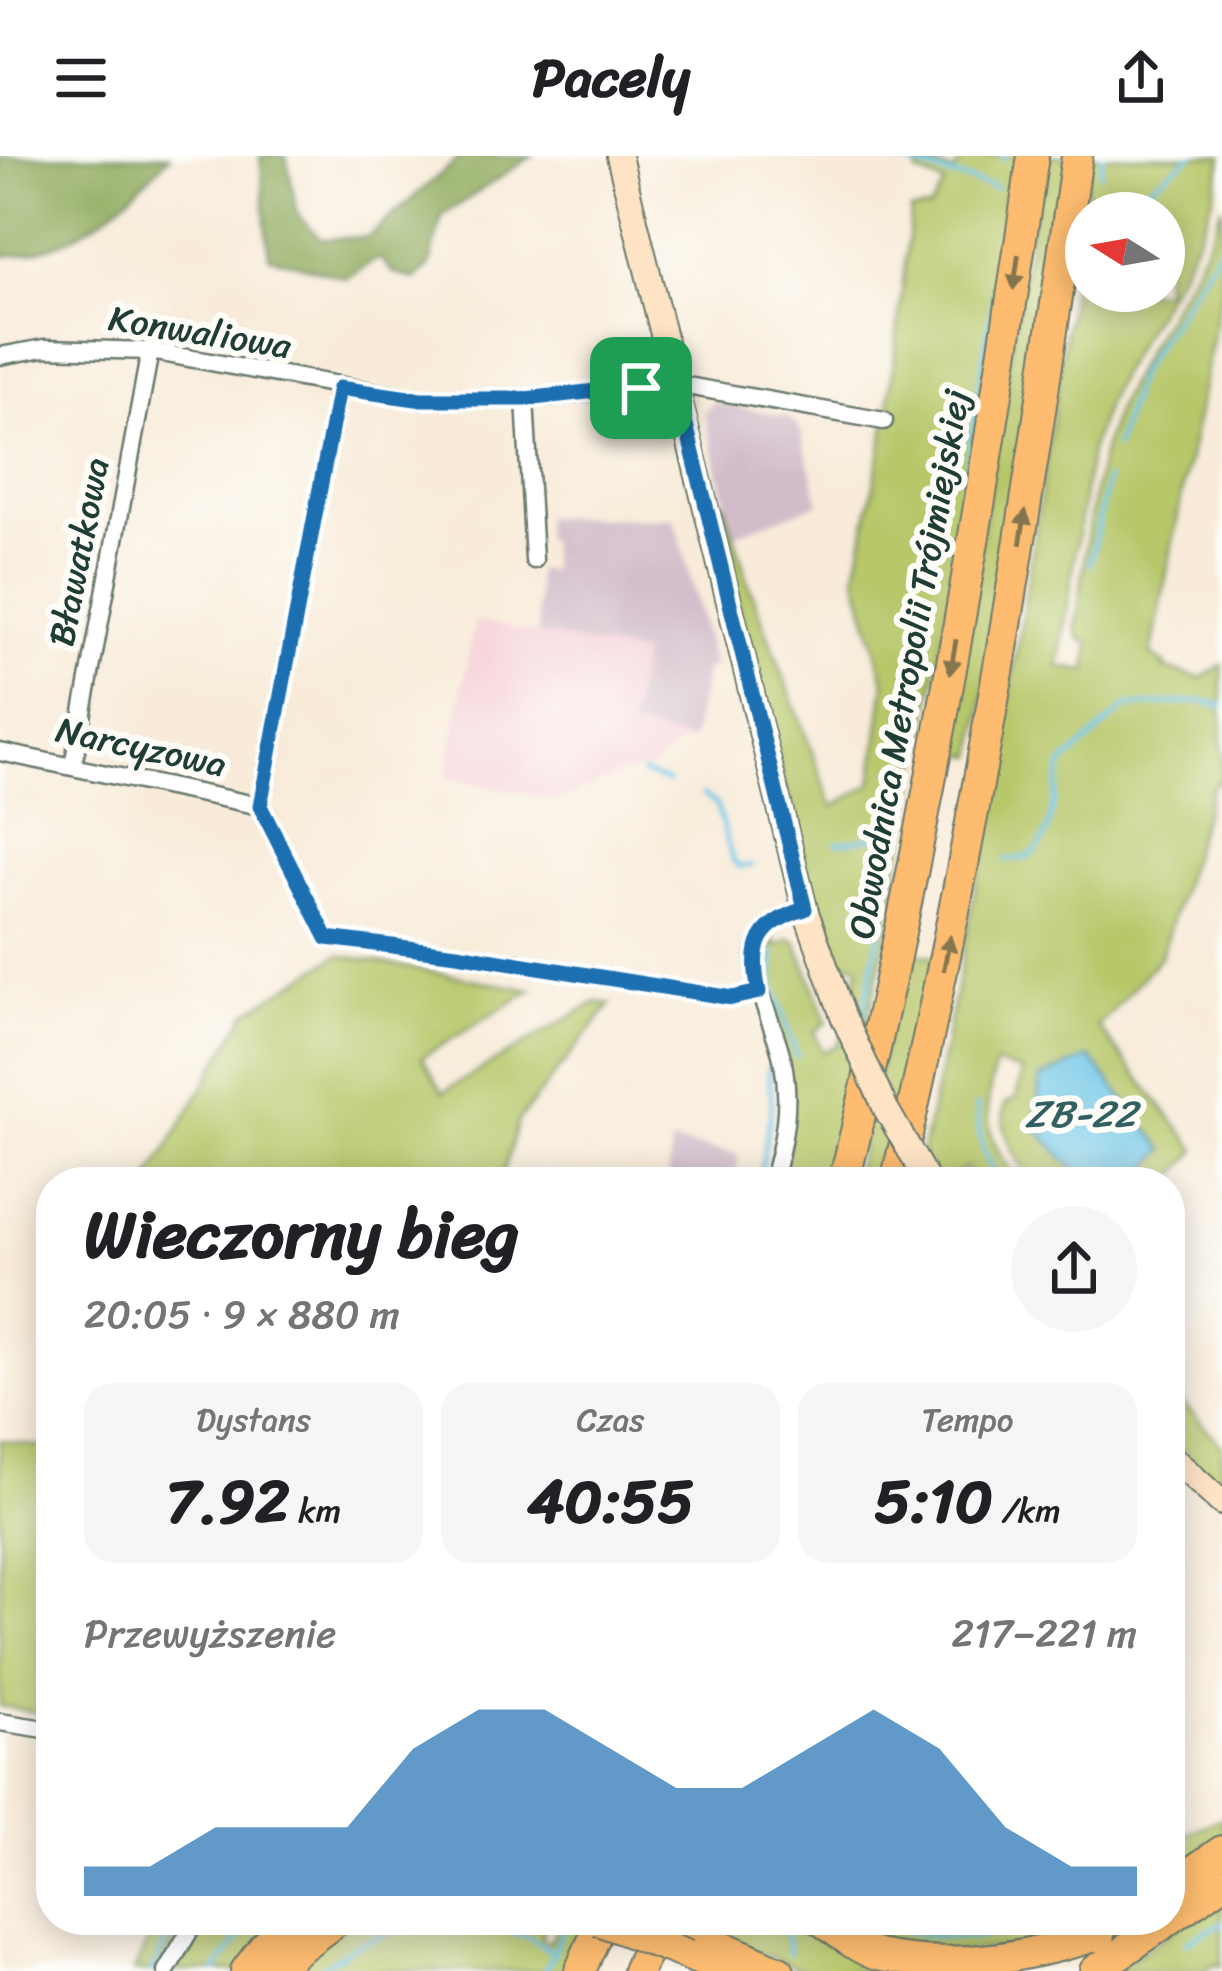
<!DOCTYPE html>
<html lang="pl">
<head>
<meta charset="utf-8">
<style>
	:root { --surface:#fff; --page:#f6f6f6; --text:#202124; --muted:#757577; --accent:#1f6fb2 }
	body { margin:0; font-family:Sriracha,sans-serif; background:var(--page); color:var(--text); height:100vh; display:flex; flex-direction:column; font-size:45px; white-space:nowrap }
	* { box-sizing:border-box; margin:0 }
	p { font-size:39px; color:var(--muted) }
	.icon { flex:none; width:66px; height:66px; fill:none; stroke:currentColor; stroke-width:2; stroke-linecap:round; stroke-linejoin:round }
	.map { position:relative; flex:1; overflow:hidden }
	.drawer { position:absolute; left:36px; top:1011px; width:1149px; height:768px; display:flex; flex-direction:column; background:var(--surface); border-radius:48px; box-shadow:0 6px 30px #0003 }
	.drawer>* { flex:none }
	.needle { width:78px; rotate:281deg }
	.controls { position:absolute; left:1065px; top:36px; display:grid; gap:24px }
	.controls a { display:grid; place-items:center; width:120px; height:120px; border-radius:50%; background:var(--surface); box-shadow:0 6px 30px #0003; font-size:60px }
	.pin { position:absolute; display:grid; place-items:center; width:102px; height:102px; color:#fff; margin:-51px; border-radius:24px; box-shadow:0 6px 18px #0006 }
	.round { display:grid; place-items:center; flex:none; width:126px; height:126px; border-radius:63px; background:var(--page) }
	.summary { display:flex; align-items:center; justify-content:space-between; height:204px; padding:0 48px }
	h1 { font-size:66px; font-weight:700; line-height:90px }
	.figures { display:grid; grid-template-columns:repeat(3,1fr); gap:18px; height:204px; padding:12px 48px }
	.figures div { display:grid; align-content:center; border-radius:30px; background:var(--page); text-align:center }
	.figures b { font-size:60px; font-weight:700 }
	.figures small { font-size:33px; font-weight:400 }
	.figures p { font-size:33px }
	.chart { height:336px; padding:24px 48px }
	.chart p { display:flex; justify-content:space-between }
	.chart svg { width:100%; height:216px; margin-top:12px; fill:var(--accent); opacity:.7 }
	header { display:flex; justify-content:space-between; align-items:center; height:156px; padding:0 48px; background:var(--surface); font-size:54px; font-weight:700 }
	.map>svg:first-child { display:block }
</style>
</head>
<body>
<header><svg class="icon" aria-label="menu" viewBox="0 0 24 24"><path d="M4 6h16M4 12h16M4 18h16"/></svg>Pacely<svg class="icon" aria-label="share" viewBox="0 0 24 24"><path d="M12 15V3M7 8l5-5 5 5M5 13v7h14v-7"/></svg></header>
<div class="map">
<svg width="1222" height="1815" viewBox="0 0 1222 1815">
	<rect width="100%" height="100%" fill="#fdfcf7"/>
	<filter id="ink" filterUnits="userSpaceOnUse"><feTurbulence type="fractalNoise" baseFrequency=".00833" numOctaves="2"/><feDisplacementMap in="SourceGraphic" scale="24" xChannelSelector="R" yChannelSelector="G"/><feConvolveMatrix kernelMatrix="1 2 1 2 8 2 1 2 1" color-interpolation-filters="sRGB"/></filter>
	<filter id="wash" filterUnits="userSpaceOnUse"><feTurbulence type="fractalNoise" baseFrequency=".004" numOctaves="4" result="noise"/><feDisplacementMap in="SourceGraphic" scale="48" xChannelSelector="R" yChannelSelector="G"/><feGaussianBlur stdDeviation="2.7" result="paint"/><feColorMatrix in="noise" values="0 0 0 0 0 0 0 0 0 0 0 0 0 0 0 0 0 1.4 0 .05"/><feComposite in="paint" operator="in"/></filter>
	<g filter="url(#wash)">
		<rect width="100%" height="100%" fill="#f8ebd9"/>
		<!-- built -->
		<path fill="#f6cfd8" d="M 475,465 L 643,498 L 630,571 L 692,584 L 676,590 L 651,612 L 623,617 L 558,645 L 446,621 Z"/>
		<!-- industrial -->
		<g fill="#d1bdca">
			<path d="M 714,246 L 789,261 L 800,273 L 820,347 L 733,379 L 704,255 Z"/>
			<path d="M 543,361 L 675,363 L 714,513 L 706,511 L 692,584 L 630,571 L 642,498 L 538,478 L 536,414 L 550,415 L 550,386 L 544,381 Z"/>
			<path d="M 671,987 L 739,998 L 735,1026 L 668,1026 Z"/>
		</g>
		<!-- green -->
		<g fill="#b7c76a" stroke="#6b824f" stroke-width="3" fill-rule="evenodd">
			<path d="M 965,0 L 1019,0 L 949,448 L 882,802 L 830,1026 L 778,1026 C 782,1011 790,994 789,979 C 787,929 748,822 774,782 L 777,791 L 790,783 L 797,787 L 827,866 L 814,876 L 823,896 L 837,889 L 855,856 L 851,844 L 859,811 L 853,807 L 835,814 L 830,802 L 711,350 L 724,347 L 750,432 L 833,651 L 872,628 L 885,527 L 856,418 L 888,259 L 911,55 L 930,53 L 945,28 L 917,17 L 919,7 L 954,16 Z"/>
			<path d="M 1042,0 L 1068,0 L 975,600 L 946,595 Z"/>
			<path d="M 1091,0 L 1222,0 C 1211,84 1158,145 1120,218 C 1107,242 1099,269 1090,296 L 1059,511 L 1087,515 L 1090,488 L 1079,482 L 1076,472 C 1087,394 1090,310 1123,238 C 1153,172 1199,119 1222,50 L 1222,131 L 1151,499 L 1166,509 L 1163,512 L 1201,522 L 1222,509 L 1222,623 L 1212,631 L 1161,800 L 1098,871 L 1197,994 L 1170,1026 L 1032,1026 C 1017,1003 998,976 1005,948 L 1016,942 L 1022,915 L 995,908 C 982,962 986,980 1018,1026 L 965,1026 L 971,1019 L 966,1012 L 944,1026 L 939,1019 L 936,1026 L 915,1026 C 992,688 1041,343 1091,0 ZM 1086,57 L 1164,57 L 1164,135 L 1086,135 Z"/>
			<path d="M 906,795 L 937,801 L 888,1026 L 853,1026 Z"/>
			<path d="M 339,799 L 532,834 L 422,901 L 443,936 L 596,846 L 611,848 L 518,965 L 501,1026 L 148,1026 L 247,856 Z"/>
			<path d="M 1170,1234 L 1222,1289 L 1222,1330 L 1170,1283 Z"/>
			<path d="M 0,1284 L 51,1293 L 51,1559 L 0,1550 Z"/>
			<path d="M 1222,1662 L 1222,1685 L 1170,1719 L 1170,1685 Z"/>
			<path d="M 1222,1741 L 1222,1810 L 1214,1808 L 1204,1815 L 1113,1815 Z"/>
			<path d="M 158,1764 L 189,1764 L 159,1815 L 134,1815 Z"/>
			<path d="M 204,1764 L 283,1764 L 237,1815 L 173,1815 Z"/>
			<path d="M 352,1764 L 546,1764 L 541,1782 L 550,1786 L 560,1764 L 579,1768 L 585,1764 L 563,1815 L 287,1815 L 324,1781 Z"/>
			<path d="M 713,1764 L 815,1764 L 913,1815 L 804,1815 L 708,1776 Z"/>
			<path d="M 838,1764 L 1091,1764 L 1023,1792 L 905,1798 Z"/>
		</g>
		<!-- forest -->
		<g fill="#91ac5e" stroke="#587449" stroke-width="3">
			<path d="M 0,0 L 170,0 C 123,49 71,99 0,100 Z"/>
			<path d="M 260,0 L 286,0 L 298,59 L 322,83 L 368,81 L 461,0 L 532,0 L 442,60 L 430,109 L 416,123 L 394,118 L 379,102 L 346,122 L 269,100 Z"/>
		</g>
		<!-- water -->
		<path fill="#6ac4e7" stroke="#44808e" stroke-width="3" d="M 1090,901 L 1165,994 L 1135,1026 L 1086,1026 L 1034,970 L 1041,922 Z"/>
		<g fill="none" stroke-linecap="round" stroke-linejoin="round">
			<!-- stream -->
			<g stroke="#6ac4e7" stroke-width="4.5">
				<path d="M 878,0 L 997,32"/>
				<path d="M 1003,3 L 1003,0"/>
				<path d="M 1100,18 L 1103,0"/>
				<path d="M 1100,46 L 1128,46 L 1191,0"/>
				<path d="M 1115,292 L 1138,217 L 1222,88"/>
				<path d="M 953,398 L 996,122"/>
				<path d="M 1090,408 L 1107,323"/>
				<path d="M 642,617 L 668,626"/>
				<path d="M 703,639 L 716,648 L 733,705 L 740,711 L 752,709"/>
				<path d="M 837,687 L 881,680"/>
				<path d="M 1005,704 L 1027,702 L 1039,692 L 1048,674 L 1062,609 L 1126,551 L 1204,545 L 1222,550"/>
				<path d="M 774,796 L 773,830 L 797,901"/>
				<path d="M 860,876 L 892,711"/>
				<path d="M 977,949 C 978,977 983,1004 1001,1026"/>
				<path d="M 759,1026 L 772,947 L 768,910"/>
				<path d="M 824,1026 L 854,905"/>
				<path d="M 1170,1709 L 1185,1701"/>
				<path d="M 774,1764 L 784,1769 L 789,1798"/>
				<path d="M 877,1764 C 933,1789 994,1785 1052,1764"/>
				<path d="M 500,1772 L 530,1781 L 553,1797"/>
				<path d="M 1187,1786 L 1222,1767"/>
				<path d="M 151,1815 L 179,1764"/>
				<path d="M 215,1815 L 252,1764"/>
				<path d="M 318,1815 C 368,1774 428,1761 491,1770"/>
				<path d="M 545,1815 L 562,1776 L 573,1764"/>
			</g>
		</g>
	</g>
	<g filter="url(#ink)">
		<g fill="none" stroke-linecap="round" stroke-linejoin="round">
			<defs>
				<g id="street">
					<path d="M 0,200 L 44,192 L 150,195 L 415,243 L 525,243 L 676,228 L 884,265"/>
					<path d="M 525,243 L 534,404"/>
					<path d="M 0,596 L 260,650 L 327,782 L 457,798 L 732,842 L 759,836"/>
					<path d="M 73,610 L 150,195"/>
					<path d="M 260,650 L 339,232"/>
					<path d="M 772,1026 C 784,986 791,948 783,907 C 772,848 714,779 805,753"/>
					<path d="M 0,1566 L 51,1574"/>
					<path d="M 166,1815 L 196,1764"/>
				</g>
				<g id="secondary">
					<path d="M 619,0 L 805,753 L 843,860"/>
					<path d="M 1170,1300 L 1222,1347"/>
				</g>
				<g id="highway">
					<path d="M 844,1026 C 926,688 983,344 1033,0"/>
					<path d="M 896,1026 C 975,687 1029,345 1077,0"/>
					<path d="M 1170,1731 L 1222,1695"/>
					<path d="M 1170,1763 L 1222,1727"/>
					<path d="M 661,1764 L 779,1815"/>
					<path d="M 821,1764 C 838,1776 857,1792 877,1799 C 953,1815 1026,1801 1099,1779"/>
					<path d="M 688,1799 L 726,1815"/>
					<path d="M 246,1815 L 264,1791 L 295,1764"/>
					<path d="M 277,1815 L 293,1797 L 337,1764"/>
					<path d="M 580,1815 L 602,1764"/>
					<path d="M 638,1815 L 660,1764"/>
					<path d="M 1095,1815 L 1169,1764"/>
				</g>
			</defs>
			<!-- street casing -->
			<use href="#street" stroke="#6b7a6e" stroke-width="21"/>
			<!-- secondary casing -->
			<use href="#secondary" stroke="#6b7a6e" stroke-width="28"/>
			<!-- highway casing -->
			<use href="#highway" stroke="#6b7a6e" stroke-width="34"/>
			<!-- street -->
			<use href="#street" stroke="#fff" stroke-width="16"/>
			<!-- secondary -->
			<use href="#secondary" stroke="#fee4c5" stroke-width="24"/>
			<!-- highway -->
			<use href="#highway" stroke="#fdbc6f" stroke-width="30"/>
			<defs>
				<path id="secondary-bridge" d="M 843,860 L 886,953 L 928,1026"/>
				<path id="highway-bridge" d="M 599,1764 L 688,1799"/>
			</defs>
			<!-- secondary-bridge casing -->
			<use href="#secondary-bridge" stroke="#6b7a6e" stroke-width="28" stroke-linecap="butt"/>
			<!-- highway-bridge casing -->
			<use href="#highway-bridge" stroke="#6b7a6e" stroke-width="34" stroke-linecap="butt"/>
			<!-- secondary-bridge -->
			<use href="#secondary-bridge" stroke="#fee4c5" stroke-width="24"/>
			<!-- highway-bridge -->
			<use href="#highway-bridge" stroke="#fdbc6f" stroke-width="30"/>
		</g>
		<!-- one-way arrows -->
		<defs><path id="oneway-solid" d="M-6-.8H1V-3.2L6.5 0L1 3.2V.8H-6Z" transform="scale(3)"/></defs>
		<g fill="#83764f">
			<use href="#oneway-solid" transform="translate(1016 116) rotate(98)"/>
			<use href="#oneway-solid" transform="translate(1023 371) rotate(-81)"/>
			<use href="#oneway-solid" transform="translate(953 501) rotate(100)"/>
			<use href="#oneway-solid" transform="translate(947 797) rotate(-79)"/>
		</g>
	</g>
	<g fill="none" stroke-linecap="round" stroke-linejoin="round" filter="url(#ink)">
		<defs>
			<path id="route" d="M 658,228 L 676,228 L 805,753 C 758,767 749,789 759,836 L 732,842 L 457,798 L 327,782 L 260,650 L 339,232 L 416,243 L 525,243 Z"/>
		</defs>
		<!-- route casing -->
		<use href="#route" stroke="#fff" stroke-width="24"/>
		<!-- route -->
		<use href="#route" stroke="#1f6fb2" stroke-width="15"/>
	</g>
	<g text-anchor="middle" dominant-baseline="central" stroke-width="12" stroke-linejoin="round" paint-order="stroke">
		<!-- street labels -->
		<g font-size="36" fill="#1f3d34" stroke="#fdfcf7">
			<text transform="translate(200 176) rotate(9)">Konwaliowa</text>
			<text transform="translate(79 396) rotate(-79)">Bławatkowa</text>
			<text transform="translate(909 508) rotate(-80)">Obwodnica Metropolii Trójmiejskiej</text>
			<text transform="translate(141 591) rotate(12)">Narcyzowa</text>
		</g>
		<!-- water labels -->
		<g font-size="39" font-style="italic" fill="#325f61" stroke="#fdfcf7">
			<text x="1081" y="957">ZB-22</text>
		</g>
	</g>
</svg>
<div class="controls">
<a><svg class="needle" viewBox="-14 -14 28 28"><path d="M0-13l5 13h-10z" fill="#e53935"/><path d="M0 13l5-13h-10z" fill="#757577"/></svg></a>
</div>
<div class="pin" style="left:641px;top:232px;background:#1e9e55"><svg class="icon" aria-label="arrive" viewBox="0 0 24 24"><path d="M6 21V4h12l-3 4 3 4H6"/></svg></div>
<section class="drawer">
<div class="summary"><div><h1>Wieczorny bieg</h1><p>20:05 · 9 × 880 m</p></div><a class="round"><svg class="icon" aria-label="share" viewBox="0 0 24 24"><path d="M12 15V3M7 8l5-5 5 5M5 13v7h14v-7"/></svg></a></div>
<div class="figures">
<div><p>Dystans</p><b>7.92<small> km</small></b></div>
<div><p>Czas</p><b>40:55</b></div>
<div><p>Tempo</p><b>5:10<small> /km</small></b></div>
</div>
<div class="chart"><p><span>Przewyższenie</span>217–221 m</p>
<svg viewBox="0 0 160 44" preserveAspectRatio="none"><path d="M0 44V38L10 38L20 30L30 30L40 30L50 14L60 6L70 6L80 14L90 22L100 22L110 14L120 6L130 14L140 30L150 38L160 38V44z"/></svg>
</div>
</section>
</div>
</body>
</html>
